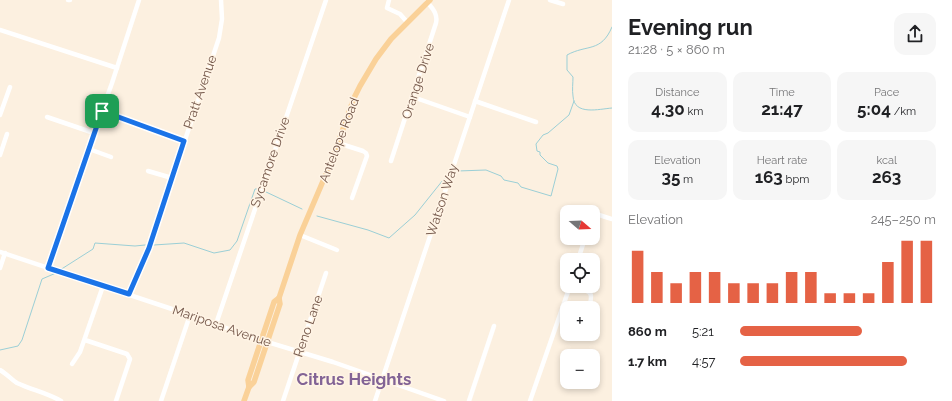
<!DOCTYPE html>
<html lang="en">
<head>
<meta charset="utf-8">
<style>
	:root { --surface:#fff; --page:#f6f6f6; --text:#202124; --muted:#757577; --accent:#e56245 }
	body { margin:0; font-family:Raleway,sans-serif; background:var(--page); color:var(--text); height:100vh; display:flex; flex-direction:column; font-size:15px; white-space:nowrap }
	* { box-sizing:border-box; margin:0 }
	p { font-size:13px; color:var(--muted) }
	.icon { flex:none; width:22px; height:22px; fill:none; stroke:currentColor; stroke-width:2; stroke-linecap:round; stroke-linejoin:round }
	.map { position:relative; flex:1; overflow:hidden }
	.sheet { display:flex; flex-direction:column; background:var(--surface); width:340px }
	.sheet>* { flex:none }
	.needle { width:26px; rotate:109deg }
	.controls { position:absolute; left:560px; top:205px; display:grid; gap:8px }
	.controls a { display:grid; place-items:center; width:40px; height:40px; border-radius:8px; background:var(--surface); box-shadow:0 2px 6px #0003; font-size:20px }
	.pin { position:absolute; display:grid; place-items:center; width:34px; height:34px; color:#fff; margin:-17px; border-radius:8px; box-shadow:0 2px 6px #0006 }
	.round { display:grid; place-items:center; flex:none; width:42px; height:42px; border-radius:12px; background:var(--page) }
	.head { display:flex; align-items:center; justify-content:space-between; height:68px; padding:0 16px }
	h1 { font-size:22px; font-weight:700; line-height:30px }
	.figures { display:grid; grid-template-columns:repeat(3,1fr); gap:6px; height:68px; padding:4px 16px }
	.figures div { display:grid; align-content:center; border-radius:10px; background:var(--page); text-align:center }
	.figures b { font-size:17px; font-weight:700 }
	.figures small { font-size:11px; font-weight:400 }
	.figures p { font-size:11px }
	.chart { height:112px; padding:8px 16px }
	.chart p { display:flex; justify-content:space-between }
	.chart svg { width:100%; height:72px; margin-top:4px; stroke:var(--accent); stroke-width:6 }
	ul { padding:0 16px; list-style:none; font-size:13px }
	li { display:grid; grid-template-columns:64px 48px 1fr; align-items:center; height:30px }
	li i { height:10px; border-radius:5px; background:var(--accent) }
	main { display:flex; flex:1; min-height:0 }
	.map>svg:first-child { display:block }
</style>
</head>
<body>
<main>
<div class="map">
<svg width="612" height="401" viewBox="0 0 612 401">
	<rect width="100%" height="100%" fill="#fcf0e0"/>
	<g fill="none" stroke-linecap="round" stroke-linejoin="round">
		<!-- stream -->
		<g stroke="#9bcfd6" stroke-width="1">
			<path d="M 612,27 C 601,53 587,44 567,55 L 567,70 L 573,77 C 573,83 572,90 573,96 C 574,116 599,109 612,108"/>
			<path d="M 458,171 L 486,170 L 501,176 L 504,180 L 518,183 L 521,187 L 551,196 L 558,169 L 557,166 L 548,163 L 540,155 L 540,152 L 537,151 L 536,144 L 543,135 L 548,133 L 569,115 L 574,101"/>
			<path d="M 264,191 L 302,209"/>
			<path d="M 317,216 L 368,230 L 389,238 L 415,215 L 447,175"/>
			<path d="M 154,245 L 184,243 L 214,253 L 230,250 L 237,241 L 255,189 L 257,189"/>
			<path d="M 60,270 L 93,249 L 95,243 L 135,246 L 145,245"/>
			<path d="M 0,350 L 18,346 L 22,340 L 42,279 L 56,273"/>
		</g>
		<!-- minor -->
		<g stroke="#fff" stroke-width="4.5">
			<path d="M 68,0 L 70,0"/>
			<path d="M 389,0 L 387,8 L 400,14 L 407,22"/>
			<path d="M 550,0 L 563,4"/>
			<path d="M 0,30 L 117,68"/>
			<path d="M 413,97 L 470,117"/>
			<path d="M 475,101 L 536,122"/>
			<path d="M 102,111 L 184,141"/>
			<path d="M 0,115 L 10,87"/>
			<path d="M 47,117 L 94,133"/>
			<path d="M 338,143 L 363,151 L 366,153 L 367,156 L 352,198"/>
			<path d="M 89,149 L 111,157"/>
			<path d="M 0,155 L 7,134"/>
			<path d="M 391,161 L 436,23 C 438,14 433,9 427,2"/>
			<path d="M 148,171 L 172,178"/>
			<path d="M 593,214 L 596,214 L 612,219"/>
			<path d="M 300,235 L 337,250"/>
			<path d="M 0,252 L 190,315 L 254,338 L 333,362 L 444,401"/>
			<path d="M 578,260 L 585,238"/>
			<path d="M 0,268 L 5,253"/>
			<path d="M 48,269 L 102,111 L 112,83 L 139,0"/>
			<path d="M 576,286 C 590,294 594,289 589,308"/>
			<path d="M 129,294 L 149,248 L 219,38 L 222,19 L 221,0"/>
			<path d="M 216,324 L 326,0"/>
			<path d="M 85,340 L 127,354 L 130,359 L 116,401"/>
			<path d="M 72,364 L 80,352 L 103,286"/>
			<path d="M 0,370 C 7,374 12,380 17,383 C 32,390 47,393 61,401"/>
			<path d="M 161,401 L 190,315"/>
			<path d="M 283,401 L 326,273"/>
			<path d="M 375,401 L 509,0"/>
			<path d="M 469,401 L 494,326"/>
			<path d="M 530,401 L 570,286"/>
		</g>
		<!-- major -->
		<g stroke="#fad198" stroke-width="5.5">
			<path d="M 249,387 L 248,380 L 274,302 L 279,298"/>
			<path d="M 244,401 L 249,387 L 254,382 L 280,304 L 279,298 L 300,235 L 332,160 L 354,98 L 360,86 L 376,59 L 391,39 L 430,0"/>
		</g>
	</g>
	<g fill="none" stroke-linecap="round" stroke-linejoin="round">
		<defs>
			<path id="route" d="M 102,111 L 184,141 L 149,248 L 129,294 L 48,268 Z"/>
		</defs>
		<!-- route casing -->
		<use href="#route" stroke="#fff" stroke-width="8"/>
		<!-- route -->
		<use href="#route" stroke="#1a73e8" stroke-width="5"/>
	</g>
	<g text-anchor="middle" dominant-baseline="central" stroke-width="3" stroke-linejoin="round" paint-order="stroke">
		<!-- street labels -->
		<g font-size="13" fill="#725548" stroke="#fff4e5">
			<text transform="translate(418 81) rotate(-72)">Orange Drive</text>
			<text transform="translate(200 92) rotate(-71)">Pratt Avenue</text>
			<text transform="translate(339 140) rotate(-69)">Antelope Road</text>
			<text transform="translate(270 162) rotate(-71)">Sycamore Drive</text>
			<text transform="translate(442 200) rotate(-72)">Watson Way</text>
			<text transform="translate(222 326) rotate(19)">Mariposa Avenue</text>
			<text transform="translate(308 326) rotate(-71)">Reno Lane</text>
		</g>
		<!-- district labels -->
		<g font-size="17" font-weight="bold" fill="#826395" stroke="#fff4e5">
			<text x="354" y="379">Citrus Heights</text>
		</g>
	</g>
</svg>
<div class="controls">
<a><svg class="needle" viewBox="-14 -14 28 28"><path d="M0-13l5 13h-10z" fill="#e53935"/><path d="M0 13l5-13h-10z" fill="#757577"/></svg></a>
<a><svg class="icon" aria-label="locate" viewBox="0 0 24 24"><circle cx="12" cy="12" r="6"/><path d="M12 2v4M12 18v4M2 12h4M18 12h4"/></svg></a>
<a>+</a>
<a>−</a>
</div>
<div class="pin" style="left:102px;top:111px;background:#1e9e55"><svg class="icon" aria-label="arrive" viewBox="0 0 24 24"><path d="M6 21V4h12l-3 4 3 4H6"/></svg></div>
</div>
<section class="sheet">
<div class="head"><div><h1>Evening run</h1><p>21:28 · 5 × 860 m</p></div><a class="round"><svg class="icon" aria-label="share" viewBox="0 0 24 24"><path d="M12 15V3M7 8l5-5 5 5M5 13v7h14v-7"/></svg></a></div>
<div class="figures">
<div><p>Distance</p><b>4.30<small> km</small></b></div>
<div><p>Time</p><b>21:47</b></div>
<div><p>Pace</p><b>5:04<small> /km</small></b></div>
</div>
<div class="figures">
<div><p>Elevation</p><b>35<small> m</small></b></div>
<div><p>Heart rate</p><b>163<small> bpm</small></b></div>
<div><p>kcal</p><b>263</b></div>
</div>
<div class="chart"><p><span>Elevation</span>245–250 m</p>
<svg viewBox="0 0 160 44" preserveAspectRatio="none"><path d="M5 44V12M15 44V25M25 44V32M35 44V25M45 44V25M55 44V32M65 44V32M75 44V32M85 44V25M95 44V25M105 44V38M115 44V38M125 44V38M135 44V19M145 44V6M155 44V6"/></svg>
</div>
<ul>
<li><b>860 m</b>5:21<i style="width:62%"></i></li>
<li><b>1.7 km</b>4:57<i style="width:85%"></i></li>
</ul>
</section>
</main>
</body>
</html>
